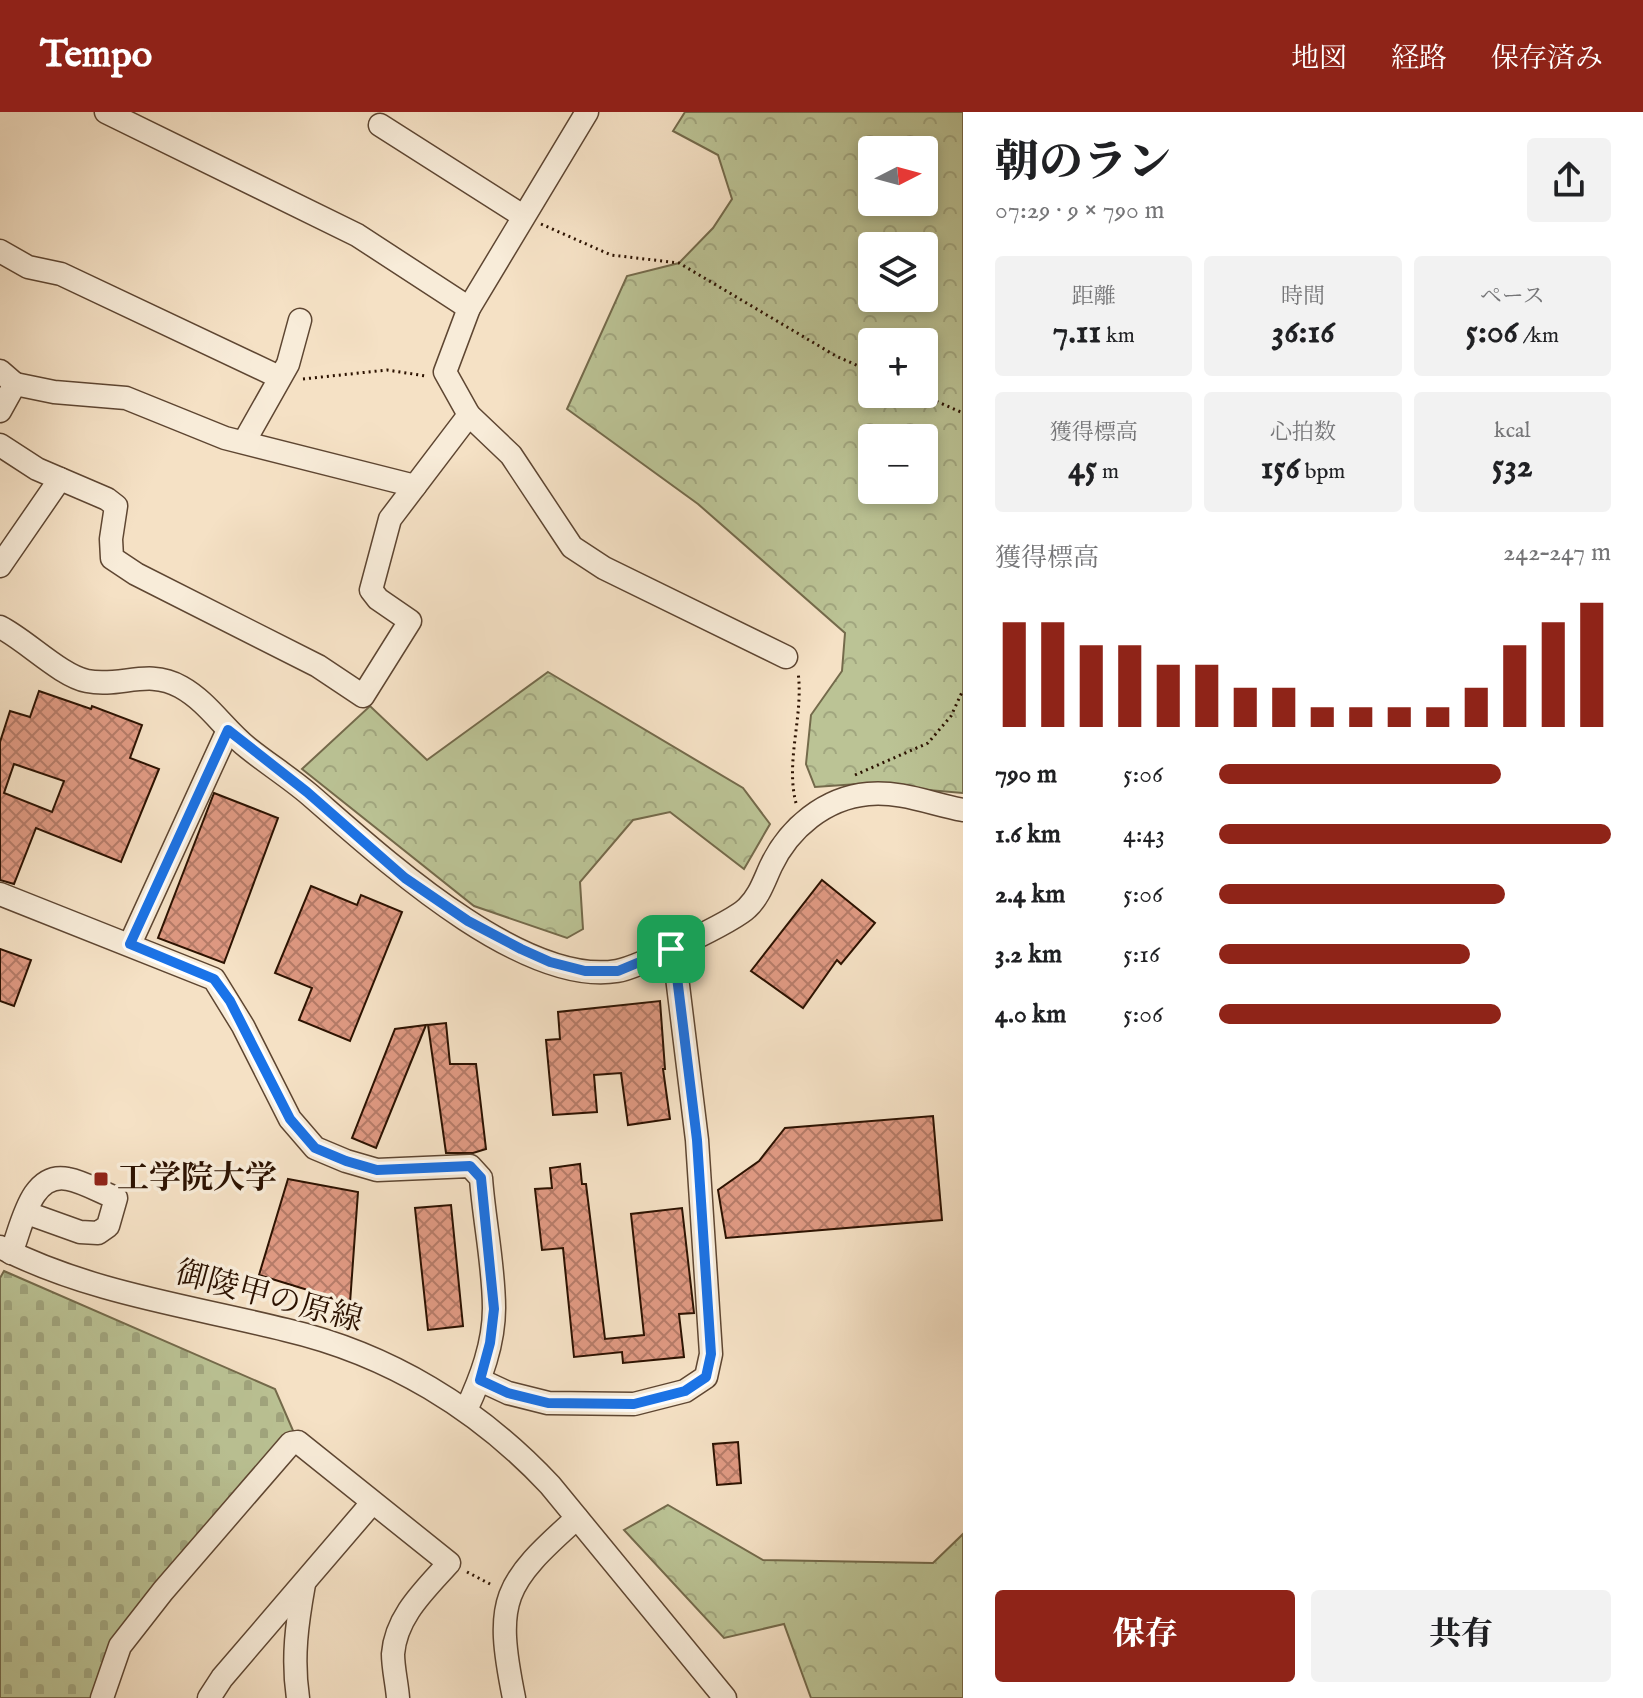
<!DOCTYPE html>
<html lang="ja">
<head>
<meta charset="utf-8">
<style>
	:root { --surface:#fff; --page:#f2f2f2; --text:#202124; --muted:#757577; --accent:#8f2418 }
	body { margin:0; font-family:"IM FELL English","Noto Serif JP",serif; background:var(--page); color:var(--text); height:100vh; display:flex; flex-direction:column; font-size:30px; white-space:nowrap }
	* { box-sizing:border-box; margin:0 }
	p { font-size:26px; color:var(--muted) }
	.icon { flex:none; width:44px; height:44px; fill:none; stroke:currentColor; stroke-width:2; stroke-linecap:round; stroke-linejoin:round }
	.map { position:relative; flex:1; overflow:hidden }
	.sheet { display:flex; flex-direction:column; background:var(--surface); width:680px }
	.sheet>* { flex:none }
	.needle { width:52px; rotate:84deg }
	.controls { position:absolute; left:858px; top:24px; display:grid; gap:16px }
	.controls a { display:grid; place-items:center; width:80px; height:80px; border-radius:8px; background:var(--surface); box-shadow:0 4px 12px #0003; font-size:40px }
	.pin { position:absolute; display:grid; place-items:center; width:68px; height:68px; color:#fff; margin:-34px; border-radius:16px; box-shadow:0 4px 12px #0006 }
	.round { display:grid; place-items:center; flex:none; width:84px; height:84px; border-radius:8px; background:var(--page) }
	.overview { display:flex; align-items:center; justify-content:space-between; height:136px; padding:0 32px }
	h1 { font-size:44px; font-weight:800; line-height:60px }
	.stats { display:grid; grid-template-columns:repeat(3,1fr); gap:12px; height:136px; padding:8px 32px }
	.stats div { display:grid; align-content:center; border-radius:8px; background:var(--page); text-align:center }
	.stats b { font-size:34px; font-weight:800 }
	.stats small { font-size:22px; font-weight:400 }
	.stats p { font-size:22px }
	.chart { height:224px; padding:16px 32px }
	.chart p { display:flex; justify-content:space-between }
	.chart svg { width:100%; height:144px; margin-top:8px; stroke:var(--accent); stroke-width:6 }
	.cta { display:flex; gap:16px; margin-top:auto; padding:16px 32px }
	.cta a { flex:1; height:92px; border-radius:8px; background:var(--accent); color:#fff; font-size:32px; font-weight:800; line-height:92px; text-align:center }
	.cta a+a { background:var(--page); color:var(--text) }
	ul { padding:0 32px; list-style:none; font-size:26px }
	li { display:grid; grid-template-columns:128px 96px 1fr; align-items:center; height:60px }
	li i { height:20px; border-radius:10px; background:var(--accent) }
	header { display:flex; align-items:center; gap:48px; box-sizing:border-box; height:112px; padding:0 40px; background:var(--accent); color:#fff }
	header strong { font-size:38px }
	nav { display:flex; gap:44px; margin-inline-start:auto; font-size:28px }
	main { display:flex; flex:1; min-height:0 }
	.map>svg:first-child { display:block }
</style>
</head>
<body>
<header>
<strong>Tempo</strong>
<nav><a>地図</a><a>経路</a><a>保存済み</a></nav>
</header>
<main>
<div class="map">
<svg width="963" height="1586" viewBox="0 0 963 1586">
	<defs>
		<pattern id="forest-crowns" width="20" height="18" patternUnits="userSpaceOnUse" patternTransform="scale(2)"><rect width="20" height="18" fill="#bbc395"/><path d="M2 6a3 3 0 1 1 6 0M12 15a3 3 0 1 1 6 0" fill="none" stroke="#a1a67f"/></pattern>
		<pattern id="cemetery-stones" width="16" height="16" patternUnits="userSpaceOnUse" patternTransform="scale(2)"><rect width="16" height="16" fill="#bbc395"/><path d="M2 7V4a2 2 0 0 1 4 0v3zM10 15v-3a2 2 0 0 1 4 0v3z" fill="#a1a67f"/></pattern>
		<pattern id="building-cross-hatch" width="8" height="8" patternUnits="userSpaceOnUse" patternTransform="scale(2)"><rect width="8" height="8" fill="#df9982"/><path d="M0 0l8 8M0 8l8-8" fill="none" stroke="#b57b68"/></pattern>
	</defs>
	<rect width="100%" height="100%" fill="#f5e1c5"/>
	<filter id="stains"><feTurbulence type="fractalNoise" baseFrequency=".0025" numOctaves="4"/><feColorMatrix values="0 0 0 0 .2 0 0 0 0 .09 0 0 0 0 .02 0 0 0 .5 -.17"/></filter>
	<radialGradient id="worn" r=".72"><stop offset=".6" stop-color="#630" stop-opacity="0"/><stop offset="1" stop-color="#630" stop-opacity=".3"/></radialGradient>
	<!-- forest -->
	<g fill="url(#forest-crowns)" stroke="#746a4b" stroke-width="2" fill-rule="evenodd">
		<path d="M 685,0 L 963,0 L 963,681 L 858,672 L 815,675 L 806,652 L 811,603 L 842,559 L 845,521 L 698,392 L 567,297 L 627,164 L 679,151 L 713,116 L 732,87 L 718,43 L 673,19 ZM 872,38 L 924,38 L 924,90 L 872,90 ZM 872,134 L 924,134 L 924,186 L 872,186 ZM 872,230 L 924,230 L 924,282 L 872,282 ZM 872,326 L 924,326 L 924,378 L 872,378 Z"/>
		<path d="M 548,560 L 743,676 L 770,712 L 744,757 L 670,700 L 633,708 L 580,770 L 583,817 L 567,826 L 474,794 L 302,657 L 370,594 L 427,648 Z"/>
		<path d="M 668,1393 L 763,1448 L 933,1451 L 963,1422 L 963,1586 L 811,1586 L 784,1512 L 724,1526 L 624,1418 Z"/>
	</g>
	<!-- cemetery -->
	<path fill="url(#cemetery-stones)" stroke="#746a4b" stroke-width="2" d="M 4,1159 L 275,1277 L 298,1330 L 121,1534 L 102,1586 L 0,1586 L 0,1166 Z"/>
	<!-- building -->
	<g fill="url(#building-cross-hatch)" stroke="#2c1201" stroke-width="2" fill-rule="evenodd">
		<path d="M 39,579 L 91,597 L 92,594 L 142,613 L 130,646 L 159,657 L 121,750 L 36,716 L 14,772 L 0,768 L 0,630 L 10,599 L 30,605 ZM 14,652 L 64,669 L 52,700 L 4,681 Z"/>
		<path d="M 214,681 L 278,706 L 224,851 L 158,826 Z"/>
		<path d="M 822,768 L 875,811 L 841,852 L 837,848 L 803,896 L 751,859 Z"/>
		<path d="M 311,774 L 357,793 L 361,783 L 402,800 L 350,929 L 299,908 L 312,876 L 275,861 Z"/>
		<path d="M 0,837 L 31,848 L 14,894 L 0,889 Z"/>
		<path d="M 660,889 L 665,957 L 663,957 L 670,1007 L 628,1013 L 621,961 L 594,963 L 597,1000 L 553,1003 L 546,928 L 560,927 L 558,900 Z"/>
		<path d="M 446,911 L 450,952 L 476,952 L 486,1037 L 473,1041 L 446,1041 L 428,913 Z"/>
		<path d="M 426,913 L 376,1036 L 352,1026 L 395,917 Z"/>
		<path d="M 933,1004 L 942,1108 L 726,1126 L 718,1078 L 759,1049 L 785,1016 Z"/>
		<path d="M 580,1052 L 582,1072 L 586,1072 L 605,1227 L 644,1223 L 631,1102 L 682,1096 L 694,1201 L 679,1202 L 684,1245 L 623,1251 L 622,1240 L 574,1245 L 563,1136 L 542,1138 L 535,1077 L 552,1076 L 550,1056 Z"/>
		<path d="M 288,1067 L 358,1080 L 350,1191 L 259,1163 Z"/>
		<path d="M 451,1093 L 463,1214 L 428,1218 L 415,1096 Z"/>
		<path d="M 738,1330 L 741,1371 L 717,1373 L 713,1332 Z"/>
	</g>
	<g fill="none" stroke-linecap="round" stroke-linejoin="round">
		<defs>
			<g id="minor">
				<path d="M 106,0 L 357,123 L 469,196"/>
				<path d="M 380,13 L 523,104"/>
				<path d="M 0,139 L 28,155 L 61,162 L 279,265"/>
				<path d="M 0,259 L 15,272 L 0,299"/>
				<path d="M 15,272 L 54,280 L 126,286 L 225,326 L 415,374"/>
				<path d="M 469,303 L 511,343 L 572,435 L 604,456 L 786,545"/>
				<path d="M 244,330 L 288,252 L 300,208"/>
				<path d="M 0,333 L 37,357 L 107,387 L 116,394 L 111,427 L 112,446 L 136,462 L 318,554 L 363,584 L 410,509 L 378,487 L 371,478 L 390,407 L 469,303 L 445,260 L 469,196 L 587,0"/>
				<path d="M 0,454 L 60,367"/>
				<path d="M 0,515 C 26,528 61,564 87,569 C 120,576 148,556 181,575 C 208,590 224,617 248,636 C 268,652 290,666 310,683 C 378,742 521,875 617,859 C 637,856 734,809 747,796 C 759,785 764,769 771,754 C 789,716 825,686 868,682 C 902,679 931,692 963,698"/>
				<path d="M 0,782 L 214,867 L 243,914 L 290,1007 L 315,1036 L 346,1049 L 377,1058 L 470,1054 L 481,1066 C 484,1108 494,1154 494,1196 C 494,1232 481,1266 466,1298"/>
				<path d="M 130,832 L 228,618"/>
				<path d="M 0,1135 C 90,1181 190,1194 286,1218 C 389,1242 479,1297 550,1373 L 725,1586"/>
				<path d="M 11,1141 C 22,1115 30,1059 68,1067 C 84,1070 100,1080 116,1086 L 108,1114 L 98,1121 L 80,1120 L 27,1101"/>
				<path d="M 480,1268 L 508,1281 L 548,1291 L 634,1292 L 685,1279 L 706,1265 L 711,1242 L 697,1028 L 676,857 L 671,837"/>
				<path d="M 102,1586 L 120,1534 L 163,1479 L 291,1331 L 298,1330 L 449,1451 C 425,1478 396,1504 393,1542 C 393,1556 397,1572 398,1586"/>
				<path d="M 209,1586 L 222,1566 L 372,1391"/>
				<path d="M 298,1586 C 292,1546 297,1511 304,1472"/>
				<path d="M 514,1586 C 494,1487 503,1472 577,1406"/>
			</g>
		</defs>
		<!-- minor casing -->
		<use href="#minor" stroke="#5e4632" stroke-width="25"/>
		<!-- path -->
		<g stroke="#2c1201" stroke-width="3" stroke-dasharray="2 4" stroke-linecap="butt">
			<path d="M 541,112 L 611,143 L 679,151 L 836,244 L 872,260"/>
			<path d="M 303,267 L 387,258 L 426,264"/>
			<path d="M 920,282 L 963,301"/>
			<path d="M 855,663 L 928,631 L 951,604 L 963,578"/>
			<path d="M 796,691 C 785,649 804,603 798,560"/>
			<path d="M 467,1460 L 492,1473"/>
		</g>
		<!-- minor -->
		<use href="#minor" stroke="#f8ecd9" stroke-width="22"/>
	</g>
	<g fill="none" stroke-linecap="round" stroke-linejoin="round">
		<defs>
			<path id="route" d="M 228,618 L 307,680 L 405,766 L 468,809 L 521,837 L 550,850 L 585,859 L 618,859 L 671,837 L 676,857 L 697,1028 L 711,1242 L 706,1265 L 685,1279 L 634,1292 L 548,1291 L 508,1281 L 480,1268 L 490,1231 L 494,1197 L 481,1066 L 470,1054 L 377,1058 L 346,1049 L 315,1036 L 290,1007 L 230,889 L 214,867 L 130,832 Z"/>
		</defs>
		<!-- route casing -->
		<use href="#route" stroke="#fff" stroke-width="16"/>
		<!-- route -->
		<use href="#route" stroke="#1a73e8" stroke-width="10"/>
	</g>
	<!-- markers -->
	<rect fill="#8f2418" stroke="#f8ecd9" stroke-width="3" x="93" y="1059" width="16" height="16" rx="4"/>
	<g text-anchor="middle" dominant-baseline="central" stroke-width="7" stroke-linejoin="round" paint-order="stroke">
		<!-- poi labels -->
		<g font-size="32" font-weight="bold" fill="#2c1201" stroke="#f8ecd9" text-anchor="start">
			<text x="117" y="1067">工学院大学</text>
		</g>
		<!-- street labels -->
		<g font-size="32" fill="#2c1201" stroke="#f8ecd9">
			<text transform="translate(269 1186) rotate(15)">御陵甲の原線</text>
		</g>
	</g>
	<rect width="100%" height="100%" filter="url(#stains)"/>
	<rect width="100%" height="100%" fill="url(#worn)"/>
</svg>
<div class="controls">
<a><svg class="needle" viewBox="-14 -14 28 28"><path d="M0-13l5 13h-10z" fill="#e53935"/><path d="M0 13l5-13h-10z" fill="#757577"/></svg></a>
<a><svg class="icon" aria-label="layers" viewBox="0 0 24 24"><path d="M12 4l9 5-9 5-9-5zM3 14l9 5 9-5"/></svg></a>
<a>+</a>
<a>−</a>
</div>
<div class="pin" style="left:671px;top:837px;background:#1e9e55"><svg class="icon" aria-label="arrive" viewBox="0 0 24 24"><path d="M6 21V4h12l-3 4 3 4H6"/></svg></div>
</div>
<section class="sheet">
<div class="overview"><div><h1>朝のラン</h1><p>07:29 · 9 × 790 m</p></div><a class="round"><svg class="icon" aria-label="share" viewBox="0 0 24 24"><path d="M12 15V3M7 8l5-5 5 5M5 13v7h14v-7"/></svg></a></div>
<div class="stats">
<div><p>距離</p><b>7.11<small> km</small></b></div>
<div><p>時間</p><b>36:16</b></div>
<div><p>ペース</p><b>5:06<small> /km</small></b></div>
</div>
<div class="stats">
<div><p>獲得標高</p><b>45<small> m</small></b></div>
<div><p>心拍数</p><b>156<small> bpm</small></b></div>
<div><p>kcal</p><b>532</b></div>
</div>
<div class="chart"><p><span>獲得標高</span>242–247 m</p>
<svg viewBox="0 0 160 44" preserveAspectRatio="none"><path d="M5 44V12M15 44V12M25 44V19M35 44V19M45 44V25M55 44V25M65 44V32M75 44V32M85 44V38M95 44V38M105 44V38M115 44V38M125 44V32M135 44V19M145 44V12M155 44V6"/></svg>
</div>
<ul>
<li><b>790 m</b>5:06<i style="width:72%"></i></li>
<li><b>1.6 km</b>4:43<i style="width:100%"></i></li>
<li><b>2.4 km</b>5:06<i style="width:73%"></i></li>
<li><b>3.2 km</b>5:16<i style="width:64%"></i></li>
<li><b>4.0 km</b>5:06<i style="width:72%"></i></li>
</ul>
<div class="cta"><a>保存</a><a>共有</a></div>
</section>
</main>
</body>
</html>
